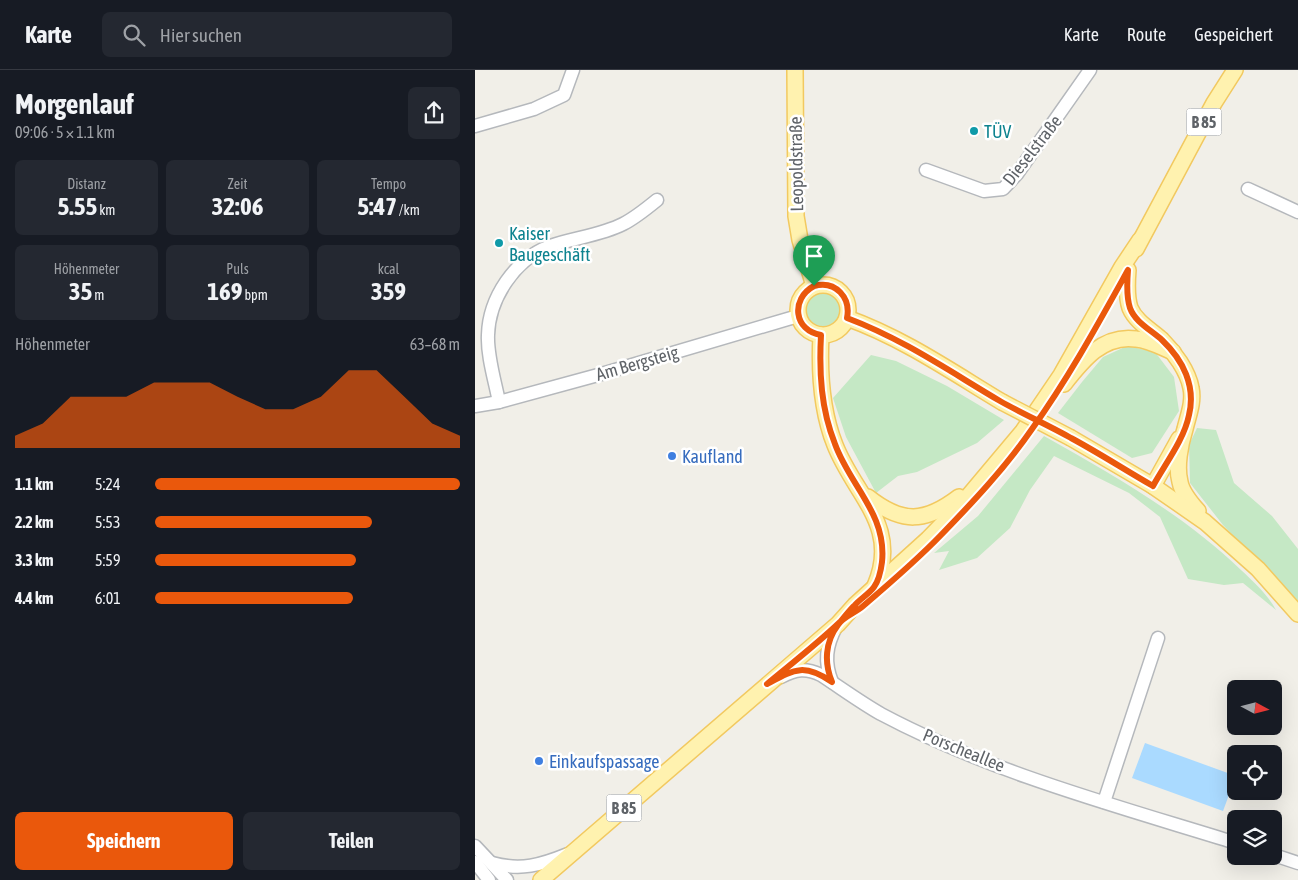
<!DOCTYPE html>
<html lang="de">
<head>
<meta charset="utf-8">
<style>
	:root { --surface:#171b24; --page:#242831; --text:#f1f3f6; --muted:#9ea1a6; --line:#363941; --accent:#ea580c }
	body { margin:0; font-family:"Asap Condensed",sans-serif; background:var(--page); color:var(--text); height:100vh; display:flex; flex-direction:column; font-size:19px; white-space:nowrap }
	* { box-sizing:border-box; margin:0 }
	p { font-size:16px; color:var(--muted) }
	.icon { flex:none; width:28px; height:28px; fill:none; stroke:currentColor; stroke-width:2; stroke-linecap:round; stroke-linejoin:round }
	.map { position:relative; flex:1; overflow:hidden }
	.sheet { display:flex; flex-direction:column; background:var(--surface); width:475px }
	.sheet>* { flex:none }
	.needle { width:32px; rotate:97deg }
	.controls { position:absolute; left:752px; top:610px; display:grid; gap:10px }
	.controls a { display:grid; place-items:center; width:55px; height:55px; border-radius:8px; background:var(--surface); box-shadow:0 5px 20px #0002; font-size:25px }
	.pin { position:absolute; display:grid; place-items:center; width:42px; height:42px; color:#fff; margin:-51px -21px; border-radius:50% 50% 50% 0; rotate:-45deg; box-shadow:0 0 5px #0007 }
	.pin .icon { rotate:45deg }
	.round { display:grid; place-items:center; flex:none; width:52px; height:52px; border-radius:8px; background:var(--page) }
	.overview { display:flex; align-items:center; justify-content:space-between; height:85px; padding:0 15px }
	h1 { font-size:28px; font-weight:700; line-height:38px }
	.metrics { display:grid; grid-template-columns:repeat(3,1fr); gap:8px; height:85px; padding:5px 15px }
	.metrics div { display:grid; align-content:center; border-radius:8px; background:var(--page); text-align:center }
	.metrics b { font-size:25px; font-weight:700 }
	.metrics small { font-size:14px; font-weight:400 }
	.metrics p { font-size:14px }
	.chart { height:140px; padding:10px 15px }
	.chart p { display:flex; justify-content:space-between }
	.chart svg { width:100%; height:90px; margin-top:5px; fill:var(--accent); opacity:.7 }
	.cta { display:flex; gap:10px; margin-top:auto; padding:10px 15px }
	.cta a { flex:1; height:58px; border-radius:8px; background:var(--accent); color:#fff; font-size:20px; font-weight:700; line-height:58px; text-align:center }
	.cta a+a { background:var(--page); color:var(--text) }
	ul { padding:0 15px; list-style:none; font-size:16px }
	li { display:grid; grid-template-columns:80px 60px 1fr; align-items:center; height:38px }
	li i { height:12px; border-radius:6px; background:var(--accent) }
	header { display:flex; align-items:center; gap:30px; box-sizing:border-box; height:70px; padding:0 25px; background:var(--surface); border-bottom:1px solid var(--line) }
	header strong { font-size:24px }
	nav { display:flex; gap:28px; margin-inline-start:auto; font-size:18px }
	.search { width:350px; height:45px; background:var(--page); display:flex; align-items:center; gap:12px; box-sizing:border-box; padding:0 18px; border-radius:8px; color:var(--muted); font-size:19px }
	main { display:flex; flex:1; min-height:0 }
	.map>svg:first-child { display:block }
</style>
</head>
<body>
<header>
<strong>Karte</strong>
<div class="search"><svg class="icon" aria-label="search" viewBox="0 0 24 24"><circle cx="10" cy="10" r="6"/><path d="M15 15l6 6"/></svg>Hier suchen</div>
<nav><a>Karte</a><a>Route</a><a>Gespeichert</a></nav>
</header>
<main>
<section class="sheet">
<div class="overview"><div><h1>Morgenlauf</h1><p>09:06 · 5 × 1.1 km</p></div><a class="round"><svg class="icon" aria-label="share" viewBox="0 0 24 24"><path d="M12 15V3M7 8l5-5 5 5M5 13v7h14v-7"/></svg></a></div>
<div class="metrics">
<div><p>Distanz</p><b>5.55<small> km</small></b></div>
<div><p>Zeit</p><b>32:06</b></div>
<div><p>Tempo</p><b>5:47<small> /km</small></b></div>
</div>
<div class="metrics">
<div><p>Höhenmeter</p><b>35<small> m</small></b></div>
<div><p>Puls</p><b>169<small> bpm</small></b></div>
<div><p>kcal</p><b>359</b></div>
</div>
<div class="chart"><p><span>Höhenmeter</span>63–68 m</p>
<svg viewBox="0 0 160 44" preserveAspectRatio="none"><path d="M0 44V38L10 32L20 19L30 19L40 19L50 12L60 12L70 12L80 19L90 25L100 25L110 19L120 6L130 6L140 19L150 32L160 38V44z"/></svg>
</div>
<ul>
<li><b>1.1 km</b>5:24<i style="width:100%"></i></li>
<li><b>2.2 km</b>5:53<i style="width:71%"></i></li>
<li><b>3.3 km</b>5:59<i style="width:66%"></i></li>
<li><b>4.4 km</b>6:01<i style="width:65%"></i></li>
</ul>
<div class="cta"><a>Speichern</a><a>Teilen</a></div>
</section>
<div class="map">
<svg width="823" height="810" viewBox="0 0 823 810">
	<rect width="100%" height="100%" fill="#f1efe8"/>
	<!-- green -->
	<g fill="#c5e8c5">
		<circle cx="349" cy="241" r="19"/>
		<path d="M 652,276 L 680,282 L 699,307 L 704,341 L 677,383 L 657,388 L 583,343 L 607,312 L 628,287 Z"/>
		<path d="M 396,285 L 421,291 L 472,316 L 529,350 L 502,373 L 442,402 L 423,406 L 401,423 L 371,367 L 358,328 Z"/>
		<path d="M 722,358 L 741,360 L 759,413 L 797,446 L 823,479 L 823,535 L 748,455 L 715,413 L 714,375 Z"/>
		<path d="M 569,366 C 638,405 709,445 766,500 C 780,513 792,524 801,540 L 768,513 L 749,515 L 713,509 L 685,447 L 654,423 L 579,386 L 555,420 L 535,458 L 502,488 L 464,500 L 474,481 L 459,483 L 503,446 Z"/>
	</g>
	<!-- water -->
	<path fill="#aadaff" d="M 670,673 L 761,706 L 748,741 L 657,708 Z"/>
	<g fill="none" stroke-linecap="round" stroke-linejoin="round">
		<defs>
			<g id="minor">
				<path d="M 0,56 L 59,39 L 89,25 L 98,0"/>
				<path d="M 451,100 L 509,121 L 528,119 L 542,104 L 615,0"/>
				<path d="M 773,119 L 823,142"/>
				<path d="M 24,332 C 20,311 12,286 13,265 C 14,228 40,189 75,176 C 98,168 127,165 148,154 C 160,148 171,139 182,130"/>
				<path d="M 0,336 L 24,332 L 123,305 L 323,246"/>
				<path d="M 306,607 C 321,599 331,598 346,605 C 366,618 385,632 406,644 C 517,703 642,736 761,773"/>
				<path d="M 357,612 C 349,592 351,576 361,557"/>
				<path d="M 629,732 L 683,568"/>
				<path d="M 0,776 L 32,810"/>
				<path d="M 799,785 L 823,793"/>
				<path d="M 0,792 L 14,810"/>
				<path d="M 17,793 C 46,801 66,795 93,784"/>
			</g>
			<g id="major">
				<path d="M 320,0 L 321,146 L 325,170 L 339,216"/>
				<path d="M 661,179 L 739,33 L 760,0"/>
				<path d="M 653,200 C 652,212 651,226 655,238 C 661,252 676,260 687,270 C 699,282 713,301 716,318 C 719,332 713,346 710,359 C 705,375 701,397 705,412 C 707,423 716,433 723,441"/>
				<circle cx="348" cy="240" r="25"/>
				<path d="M 372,248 C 428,268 477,302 527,332"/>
				<path d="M 346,265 C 344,303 346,340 360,375 C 380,426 426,456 400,516"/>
				<path d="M 589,314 C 607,291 628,264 661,269 C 674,270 686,277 698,282"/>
				<path d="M 596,368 L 678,416 L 730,452 L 783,499 L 823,544"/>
				<path d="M 678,416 L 704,369"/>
				<path d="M 393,427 C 427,454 450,453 484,427"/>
				<path d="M 66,810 L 363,554 L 380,535 L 453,469 L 485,436 L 548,361 L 586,305 L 647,197 L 665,170"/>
			</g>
		</defs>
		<!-- minor casing -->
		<use href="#minor" stroke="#b5b8bc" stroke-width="15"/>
		<!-- major casing -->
		<use href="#major" stroke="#f2c960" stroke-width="18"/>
		<!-- minor -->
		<use href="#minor" stroke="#fff" stroke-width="12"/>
		<!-- major -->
		<use href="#major" stroke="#fff2af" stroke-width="15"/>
		<defs>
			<path id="major-bridge" d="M 527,332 L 596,368"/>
		</defs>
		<!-- major-bridge casing -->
		<use href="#major-bridge" stroke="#f2c960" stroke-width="18" stroke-linecap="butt"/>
		<!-- major-bridge -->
		<use href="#major-bridge" stroke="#fff2af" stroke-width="15"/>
	</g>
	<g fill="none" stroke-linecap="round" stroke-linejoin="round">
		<defs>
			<path id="route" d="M 339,216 C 315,229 319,261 346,265 C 344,303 346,339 360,374 C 375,416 412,444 407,492 C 406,500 404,510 399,517 C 394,524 385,529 380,535 C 374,540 370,547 365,552 C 342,574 316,594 292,614 C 320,599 329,593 357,612 C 349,593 350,572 363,555 C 368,547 380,543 387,537 C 414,514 441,491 466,465 C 498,432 530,398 557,359 C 593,309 623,254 653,200 C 652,212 651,226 655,238 C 660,252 676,260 687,270 C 708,290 721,316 714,345 C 709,370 690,394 678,416 C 650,400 624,383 596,368 C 573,355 548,344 525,331 C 474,301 428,269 372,248 C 376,228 361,210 339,216"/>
		</defs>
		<!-- route casing -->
		<use href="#route" stroke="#fff" stroke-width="10"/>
		<!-- route -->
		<use href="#route" stroke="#ea580c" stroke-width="6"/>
	</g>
	<!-- markers -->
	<g fill="#0f9aa8" stroke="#fff" stroke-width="2">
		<circle cx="499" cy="61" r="5"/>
		<circle cx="24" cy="173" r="5"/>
	</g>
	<g fill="#3f7fe0" stroke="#fff" stroke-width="2">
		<circle cx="197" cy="386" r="5"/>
		<circle cx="64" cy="691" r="5"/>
	</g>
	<g text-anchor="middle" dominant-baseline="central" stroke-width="5" stroke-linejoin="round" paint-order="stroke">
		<!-- shield labels -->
		<g fill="#fff" stroke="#8f9295" stroke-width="1">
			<rect x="711.5" y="38.5" width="35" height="27" rx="4"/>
			<rect x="131.5" y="724.5" width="35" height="27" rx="4"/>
		</g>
		<g font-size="16" font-weight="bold" fill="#5f6368">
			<text x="729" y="52">B 85</text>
			<text x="149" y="738">B 85</text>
		</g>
		<!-- culture labels -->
		<g font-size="18" fill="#0d838f" stroke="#fff" text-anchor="start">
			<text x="509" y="61">TÜV</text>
			<text x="34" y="163">Kaiser<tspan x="34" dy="21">Baugeschäft</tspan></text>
		</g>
		<!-- street labels -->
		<g font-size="18" fill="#5f6368" stroke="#fff">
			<text transform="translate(557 80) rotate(-52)">Dieselstraße</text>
			<text transform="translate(321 94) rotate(-91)">Leopoldstraße</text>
			<text transform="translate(162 293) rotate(-16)">Am Bergsteig</text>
			<text transform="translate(489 680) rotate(22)">Porscheallee</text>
		</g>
		<!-- shop labels -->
		<g font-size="18" fill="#366cbe" stroke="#fff" text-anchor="start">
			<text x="207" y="386">Kaufland</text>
			<text x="74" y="691">Einkaufspassage</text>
		</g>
	</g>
</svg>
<div class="controls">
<a><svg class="needle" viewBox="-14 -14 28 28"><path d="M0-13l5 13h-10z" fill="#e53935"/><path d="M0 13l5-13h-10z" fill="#9ea1a6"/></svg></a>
<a><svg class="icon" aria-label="locate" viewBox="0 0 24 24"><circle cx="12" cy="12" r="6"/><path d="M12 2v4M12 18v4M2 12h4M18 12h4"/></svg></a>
<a><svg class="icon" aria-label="layers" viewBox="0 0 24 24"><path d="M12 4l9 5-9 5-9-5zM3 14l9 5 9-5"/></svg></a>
</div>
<div class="pin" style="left:339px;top:216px;background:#1e9e55"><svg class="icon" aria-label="arrive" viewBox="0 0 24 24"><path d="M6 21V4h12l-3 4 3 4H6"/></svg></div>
</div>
</main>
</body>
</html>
